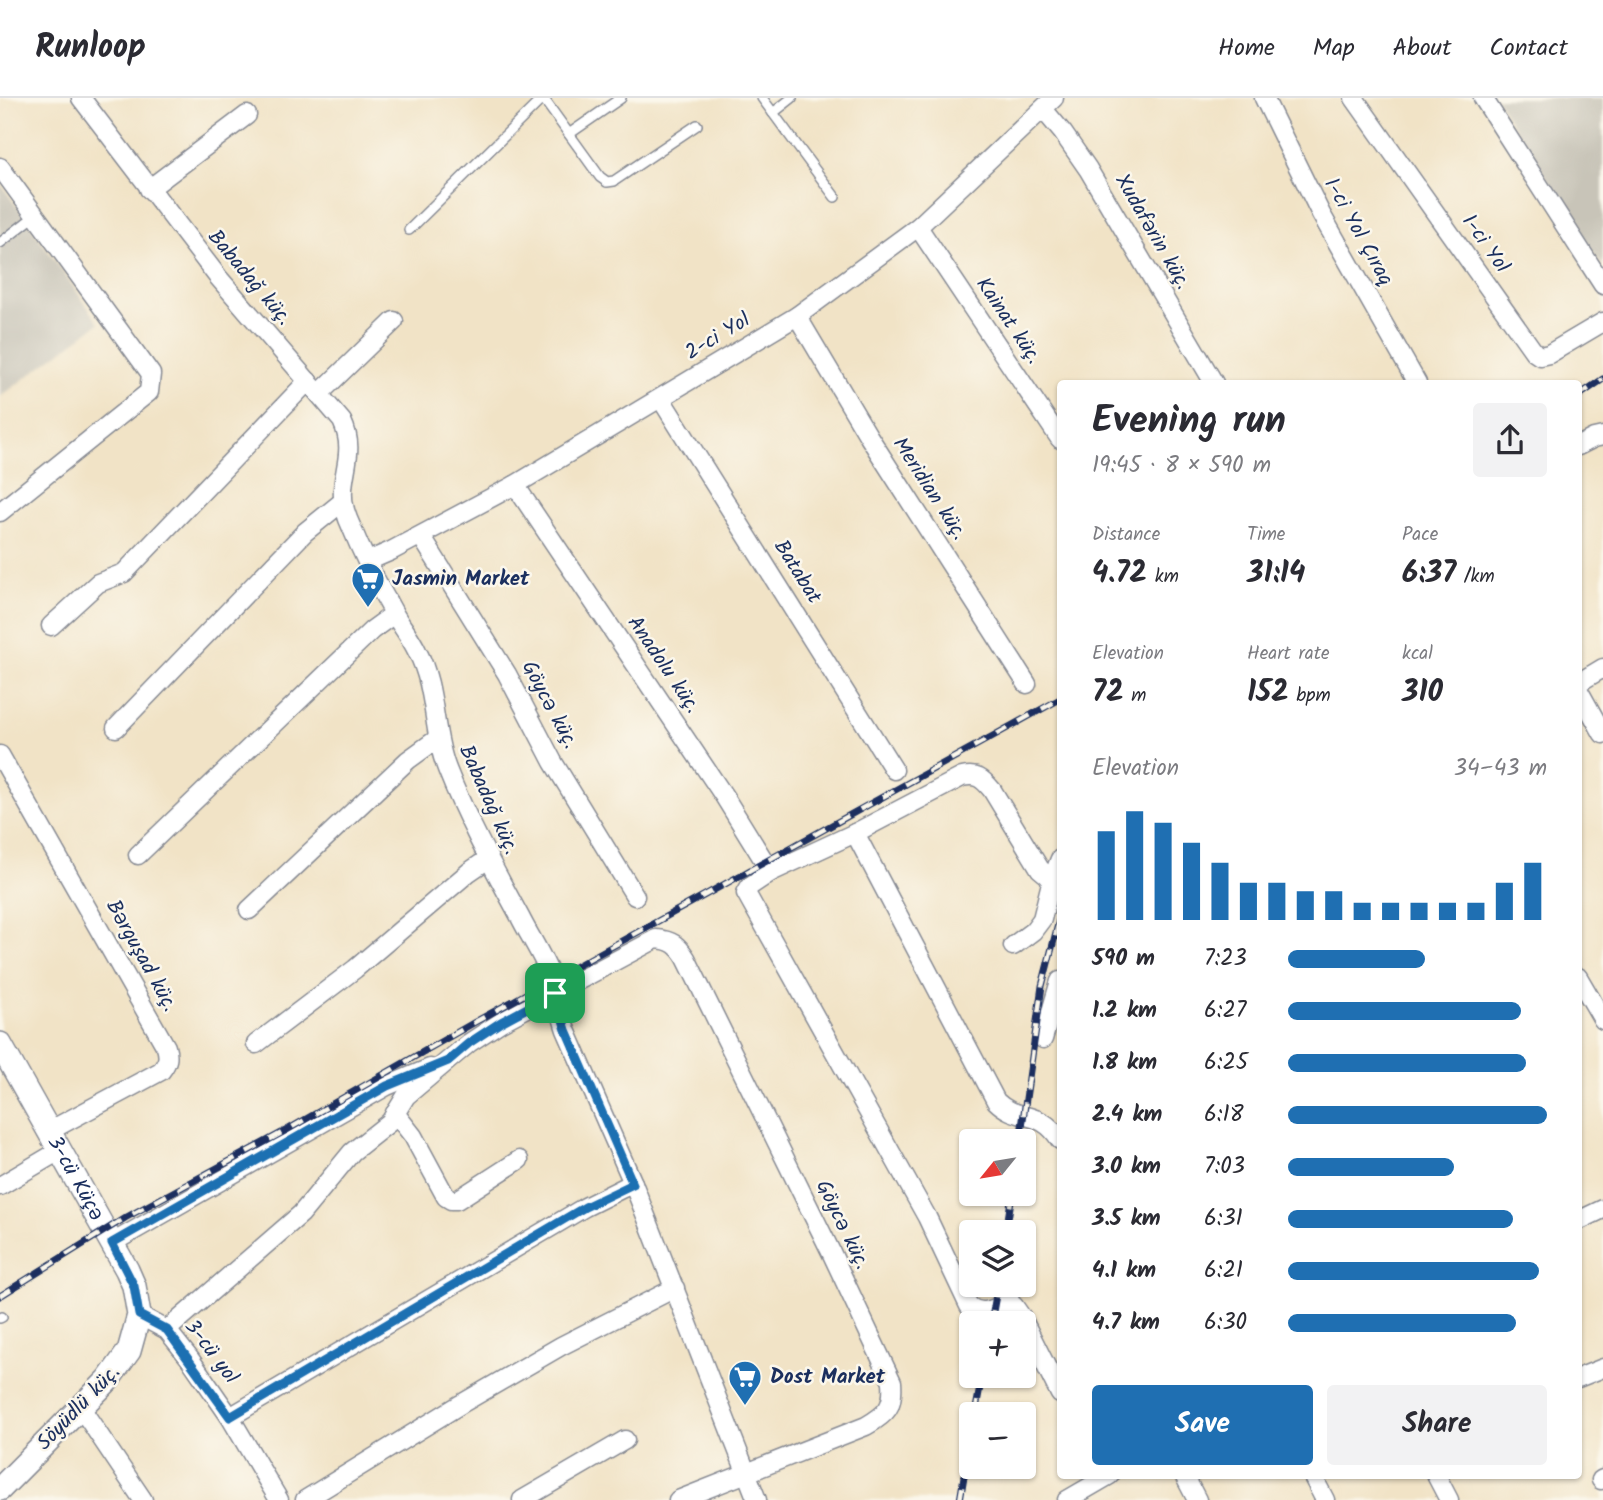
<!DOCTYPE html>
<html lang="en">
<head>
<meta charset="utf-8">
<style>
	:root { --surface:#fff; --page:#f2f2f3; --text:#2b2b33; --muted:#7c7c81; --line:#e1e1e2; --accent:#1f6fb2 }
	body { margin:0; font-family:Kalam,sans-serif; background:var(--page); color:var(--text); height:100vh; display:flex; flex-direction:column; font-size:26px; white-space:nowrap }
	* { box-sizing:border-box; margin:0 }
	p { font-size:23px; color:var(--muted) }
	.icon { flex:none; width:38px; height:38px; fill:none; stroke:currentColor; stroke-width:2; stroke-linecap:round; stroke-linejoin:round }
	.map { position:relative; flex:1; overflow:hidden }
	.sheet { position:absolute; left:1057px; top:282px; width:525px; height:1099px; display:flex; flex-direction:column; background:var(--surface); border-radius:7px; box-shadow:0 2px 5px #0004 }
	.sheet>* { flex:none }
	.needle { width:46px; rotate:240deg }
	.controls { position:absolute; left:959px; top:1031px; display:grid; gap:14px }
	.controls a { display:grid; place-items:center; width:77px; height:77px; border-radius:7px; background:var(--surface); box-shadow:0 2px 5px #0004; font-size:35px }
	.pin { position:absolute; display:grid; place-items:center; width:60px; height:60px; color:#fff; margin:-30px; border-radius:14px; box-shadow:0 4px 10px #0006 }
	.round { display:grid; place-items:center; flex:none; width:74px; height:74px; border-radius:7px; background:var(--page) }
	.head { display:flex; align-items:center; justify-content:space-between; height:119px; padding:0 35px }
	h1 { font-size:38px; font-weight:700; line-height:52px }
	.metrics { display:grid; grid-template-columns:repeat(3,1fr); gap:10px; height:119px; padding:7px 35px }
	.metrics div { display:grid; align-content:center }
	.metrics b { font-size:30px; font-weight:700 }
	.metrics small { font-size:19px; font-weight:400 }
	.metrics p { font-size:19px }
	.chart { height:196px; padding:14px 35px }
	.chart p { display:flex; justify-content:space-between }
	.chart svg { width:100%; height:126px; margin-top:7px; stroke:var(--accent); stroke-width:6 }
	.button { display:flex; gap:14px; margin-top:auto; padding:14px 35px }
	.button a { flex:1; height:80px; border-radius:7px; background:var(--accent); color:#fff; font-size:28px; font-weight:700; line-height:80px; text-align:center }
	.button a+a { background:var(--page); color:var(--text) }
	ul { padding:0 35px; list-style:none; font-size:23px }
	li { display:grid; grid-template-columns:112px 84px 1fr; align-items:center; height:52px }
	li i { height:18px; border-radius:9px; background:var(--accent) }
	header { display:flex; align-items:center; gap:42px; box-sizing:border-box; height:98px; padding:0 35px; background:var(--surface); border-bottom:2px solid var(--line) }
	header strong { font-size:33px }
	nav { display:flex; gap:38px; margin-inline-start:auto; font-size:24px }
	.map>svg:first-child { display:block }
</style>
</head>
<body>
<header>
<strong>Runloop</strong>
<nav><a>Home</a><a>Map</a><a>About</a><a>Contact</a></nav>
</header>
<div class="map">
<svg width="1603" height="1402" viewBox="0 0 1603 1402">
	<rect width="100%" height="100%" fill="#fbf7ec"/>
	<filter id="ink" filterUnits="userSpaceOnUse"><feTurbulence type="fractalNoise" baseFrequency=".0143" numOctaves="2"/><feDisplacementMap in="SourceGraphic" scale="14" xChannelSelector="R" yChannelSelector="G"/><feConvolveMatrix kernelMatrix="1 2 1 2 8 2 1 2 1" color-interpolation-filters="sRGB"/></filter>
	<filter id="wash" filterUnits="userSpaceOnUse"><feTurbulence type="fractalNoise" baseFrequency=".00686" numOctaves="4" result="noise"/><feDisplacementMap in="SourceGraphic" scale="28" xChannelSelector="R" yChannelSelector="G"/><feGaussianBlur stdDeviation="1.57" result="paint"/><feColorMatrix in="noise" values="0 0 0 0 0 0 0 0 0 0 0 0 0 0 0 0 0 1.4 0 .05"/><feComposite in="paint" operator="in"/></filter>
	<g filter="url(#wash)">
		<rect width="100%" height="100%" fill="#f1e3c6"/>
		<!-- industrial -->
		<g fill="#c8c4b8">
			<path d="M 1496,0 L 1603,0 L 1603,169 Z"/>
			<path d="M 0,85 L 99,225 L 0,299 Z"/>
		</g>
	</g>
	<g filter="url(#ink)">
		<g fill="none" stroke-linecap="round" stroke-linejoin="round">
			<defs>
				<g id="service">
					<path d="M 543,0 L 600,79 L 607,84 L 614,83 L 697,27"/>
					<path d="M 762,0 L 835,99"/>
					<path d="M 773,15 L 792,0"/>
					<path d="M 569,36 L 621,0"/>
					<path d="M 409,132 L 543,0"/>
					<path d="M 0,145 L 36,117"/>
					<path d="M 0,1220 L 2,1219"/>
				</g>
				<g id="minor">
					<path d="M 81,0 L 218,179 L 342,323 C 360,361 332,382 348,421 C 361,453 377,486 395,517 C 402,529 411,540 417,553 C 437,590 432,633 447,671 C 467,722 494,771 520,819 C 530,839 544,860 552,881 C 558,897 560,915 566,932 L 633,1085 L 757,1402"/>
					<path d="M 1264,0 L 1321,116 L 1417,285"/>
					<path d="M 1354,0 L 1534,254 L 1540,258 L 1549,256 L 1603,224"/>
					<path d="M 1483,0 L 1603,187"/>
					<path d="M 1043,11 L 1063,35 L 1088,71 L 1214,285"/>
					<path d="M 0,69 L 151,276 L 149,294 L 0,414"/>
					<path d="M 149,91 L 247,17"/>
					<path d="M 918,129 L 1060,341"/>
					<path d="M 797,218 L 869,339 L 1027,586"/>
					<path d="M 319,296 L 394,223"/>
					<path d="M 661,301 L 894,672"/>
					<path d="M 1578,348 L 1594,340 L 1603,338"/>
					<path d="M 515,387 L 724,698 L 771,774"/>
					<path d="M 421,438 L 507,576 L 553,664 L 635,798"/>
					<path d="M 368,463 L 391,453 L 515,387 L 797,218 L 918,129 L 1054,0"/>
					<path d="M 51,528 L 98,485 L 124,475 L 308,283"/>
					<path d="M 1578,585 L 1603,570"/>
					<path d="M 1578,591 L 1603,636"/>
					<path d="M 116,630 L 305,434 L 342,404"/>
					<path d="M 0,657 L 166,949 C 169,959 168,964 161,973 L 49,1033"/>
					<path d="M 855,735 L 996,1003 C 1018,1025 1040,1010 1060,1042"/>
					<path d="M 138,757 L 372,532 L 394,516"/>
					<path d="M 249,812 L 408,662 L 437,641"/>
					<path d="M 1013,848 L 1033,833 L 1042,821 L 1052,781 L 1060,761"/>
					<path d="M 1578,879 L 1603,922"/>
					<path d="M 1043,941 L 1060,883"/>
					<path d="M 256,946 L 355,871 L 469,774 L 488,761"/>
					<path d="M 395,1015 L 413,1038 L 446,1099 L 451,1102 L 457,1102 L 519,1062"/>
					<path d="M 0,1088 L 59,1053"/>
					<path d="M 1578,1123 L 1603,1111"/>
					<path d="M 112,1145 L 387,988 L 430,970"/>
					<path d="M 1008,1204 C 994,1211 982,1218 969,1208 L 927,1119 L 746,795 L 750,788 L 771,774 L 855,735 L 962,679 C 977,676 982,680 992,692 L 1040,771 L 1052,781"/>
					<path d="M 1008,1204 L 1014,1208 L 1021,1218 L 1060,1296"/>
					<path d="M 1008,1204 L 1012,1186"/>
					<path d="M 139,1217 L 167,1232 L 190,1261 L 230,1319 L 279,1402"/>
					<path d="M 167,1232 L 301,1116 L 352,1054 L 390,1024 L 406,998 L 469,945 L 501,924 L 656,841 C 672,842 678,847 686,860 L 831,1154 L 892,1284 C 894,1309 887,1316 866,1328 L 678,1402"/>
					<path d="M 1578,1280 L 1603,1270"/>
					<path d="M 81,1310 L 143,1402"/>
					<path d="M 230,1319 L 585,1109 L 633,1085"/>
					<path d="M 1184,1377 L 1197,1402"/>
					<path d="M 1312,1377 L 1325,1402"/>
					<path d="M 1436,1377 L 1449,1402"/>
					<path d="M 1601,1382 L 1603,1381"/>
					<path d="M 305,1402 L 461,1306 L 561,1248 L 675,1190"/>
					<path d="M 522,1402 L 625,1342"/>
					<path d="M 1067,1402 L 1110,1377"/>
				</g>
				<g id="tertiary">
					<path id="s1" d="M 0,946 L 127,1172 L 134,1188 L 139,1217 L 129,1253 L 108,1282 L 0,1391"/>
				</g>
			</defs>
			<!-- service casing -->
			<use href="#service" stroke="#868992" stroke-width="12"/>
			<!-- minor casing -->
			<use href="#minor" stroke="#868992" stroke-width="21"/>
			<!-- tertiary casing -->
			<use href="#tertiary" stroke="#868992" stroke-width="26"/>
			<!-- service -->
			<use href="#service" stroke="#fff" stroke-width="9"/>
			<!-- minor -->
			<use href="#minor" stroke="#fff" stroke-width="18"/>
			<!-- tertiary -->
			<use href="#tertiary" stroke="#fff" stroke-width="23"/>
			<defs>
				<g id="rail">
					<path d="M 1578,298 L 1603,281"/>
					<path d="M 1020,1043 L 1042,888 L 1060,819"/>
					<path d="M 1006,1134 L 1012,1096"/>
					<path d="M 0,1198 L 125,1120 L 287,1032 L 475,924 L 1060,601"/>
					<path d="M 991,1225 L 998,1186"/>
					<path d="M 975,1316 L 982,1278"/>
					<path d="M 960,1402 L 971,1337"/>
				</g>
			</defs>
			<!-- rail casing -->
			<use href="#rail" stroke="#1b2f5e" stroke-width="7"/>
			<!-- rail -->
			<use href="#rail" stroke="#fbf7ec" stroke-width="4.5" stroke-dasharray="13" stroke-linecap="butt"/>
		</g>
	</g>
	<g fill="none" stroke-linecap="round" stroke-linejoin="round" filter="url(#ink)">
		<defs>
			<path id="route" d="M 555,895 L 566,932 L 633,1086 L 585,1109 L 230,1319 L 167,1232 L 139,1217 L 134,1188 L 112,1145 L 387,988 L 448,963 L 469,945 L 501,924 Z"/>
		</defs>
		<!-- route casing -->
		<use href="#route" stroke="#fff" stroke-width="14"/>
		<!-- route -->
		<use href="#route" stroke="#1f6fb2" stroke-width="9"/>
	</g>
	<!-- icons -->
	<defs>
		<symbol id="supermarket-pin" viewBox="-11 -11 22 30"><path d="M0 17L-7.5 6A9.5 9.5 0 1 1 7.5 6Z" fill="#1f6fb2" stroke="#fbf7ec"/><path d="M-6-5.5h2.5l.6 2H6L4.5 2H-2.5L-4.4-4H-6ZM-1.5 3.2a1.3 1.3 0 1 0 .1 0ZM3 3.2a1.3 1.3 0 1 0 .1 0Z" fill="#fff"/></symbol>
	</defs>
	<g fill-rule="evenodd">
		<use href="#supermarket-pin" x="349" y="462" width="38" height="52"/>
		<use href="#supermarket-pin" x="726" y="1260" width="38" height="52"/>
	</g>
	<g text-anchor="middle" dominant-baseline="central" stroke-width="5" stroke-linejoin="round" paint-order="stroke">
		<!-- street labels -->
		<g font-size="21" fill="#1b2f5e" stroke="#fbf7ec">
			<text transform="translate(1152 134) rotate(60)">Xudafərin küç.</text>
			<text transform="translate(1358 134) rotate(61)">1-ci Yol Çıraq</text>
			<text transform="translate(1485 146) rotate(55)">1-ci Yol</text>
			<text transform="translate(249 180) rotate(50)">Babadağ küç.</text>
			<text transform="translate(1008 223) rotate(56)">Kainat küç.</text>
			<text transform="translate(718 239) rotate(-31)">2-ci Yol</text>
			<text transform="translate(929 391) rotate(57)">Meridian küç.</text>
			<text transform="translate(797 474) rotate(58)">Batabat</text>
			<text transform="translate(663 567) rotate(56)">Anadolu küç.</text>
			<text transform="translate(549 607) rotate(62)">Göycə küç.</text>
			<text transform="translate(488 702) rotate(66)">Babadağ küç.</text>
			<text transform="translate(141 858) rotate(61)">Bərguşad küç.</text>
			<text stroke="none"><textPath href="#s1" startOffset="154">3-cü Küçə</textPath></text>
			<text transform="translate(842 1127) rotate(64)">Göycə küç.</text>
			<text transform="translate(211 1254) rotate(53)">3-cü yol</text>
			<text transform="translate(79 1310) rotate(-46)">Söyüdlü küç.</text>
		</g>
		<!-- poi labels -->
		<g font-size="21" font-weight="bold" fill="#1b2f5e" stroke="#fbf7ec" text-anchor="start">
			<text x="392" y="481">Jasmin Market</text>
			<text x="770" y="1279">Dost Market</text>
		</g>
	</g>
</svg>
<div class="controls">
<a><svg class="needle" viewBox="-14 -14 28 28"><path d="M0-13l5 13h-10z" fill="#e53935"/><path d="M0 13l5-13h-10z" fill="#7c7c81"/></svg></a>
<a><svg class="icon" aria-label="layers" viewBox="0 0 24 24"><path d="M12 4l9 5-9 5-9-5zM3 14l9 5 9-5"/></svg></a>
<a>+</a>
<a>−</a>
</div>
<div class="pin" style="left:555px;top:895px;background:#1e9e55"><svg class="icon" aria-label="arrive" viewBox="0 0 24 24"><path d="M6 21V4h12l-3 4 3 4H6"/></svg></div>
<section class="sheet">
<div class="head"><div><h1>Evening run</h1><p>19:45 · 8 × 590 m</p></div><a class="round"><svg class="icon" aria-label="share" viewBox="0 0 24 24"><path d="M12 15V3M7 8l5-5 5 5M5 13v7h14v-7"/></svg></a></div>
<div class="metrics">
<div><p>Distance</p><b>4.72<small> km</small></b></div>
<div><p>Time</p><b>31:14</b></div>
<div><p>Pace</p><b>6:37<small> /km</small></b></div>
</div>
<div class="metrics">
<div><p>Elevation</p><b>72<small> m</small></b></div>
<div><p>Heart rate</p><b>152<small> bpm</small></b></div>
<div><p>kcal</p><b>310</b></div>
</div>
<div class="chart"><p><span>Elevation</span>34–43 m</p>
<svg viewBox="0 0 160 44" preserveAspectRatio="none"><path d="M5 44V13M15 44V6M25 44V10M35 44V17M45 44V24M55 44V31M65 44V31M75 44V34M85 44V34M95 44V38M105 44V38M115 44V38M125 44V38M135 44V38M145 44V31M155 44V24"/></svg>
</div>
<ul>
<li><b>590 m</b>7:23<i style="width:53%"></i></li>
<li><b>1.2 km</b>6:27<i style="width:90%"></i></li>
<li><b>1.8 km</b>6:25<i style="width:92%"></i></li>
<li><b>2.4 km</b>6:18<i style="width:100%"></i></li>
<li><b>3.0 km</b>7:03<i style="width:64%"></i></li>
<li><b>3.5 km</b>6:31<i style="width:87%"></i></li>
<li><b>4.1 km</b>6:21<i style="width:97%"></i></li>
<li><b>4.7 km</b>6:30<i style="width:88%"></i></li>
</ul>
<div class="button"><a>Save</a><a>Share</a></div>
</section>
</div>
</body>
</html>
